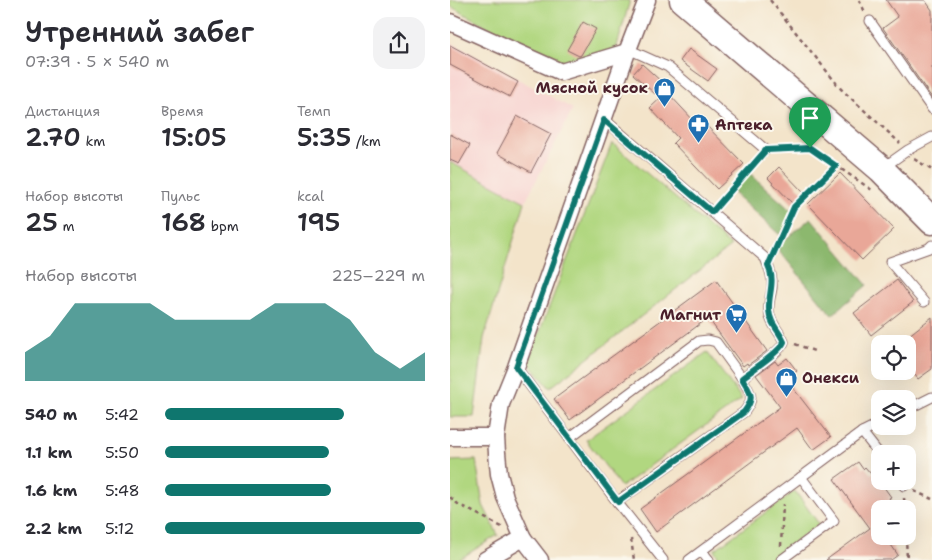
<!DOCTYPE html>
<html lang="ru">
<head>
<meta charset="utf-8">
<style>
	:root { --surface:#fff; --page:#f2f2f3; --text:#2b2b33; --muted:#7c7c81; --accent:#0f766e }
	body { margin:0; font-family:"Shantell Sans",sans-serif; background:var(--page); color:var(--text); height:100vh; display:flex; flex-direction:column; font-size:19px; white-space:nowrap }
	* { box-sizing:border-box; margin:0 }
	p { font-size:16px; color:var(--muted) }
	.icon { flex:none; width:28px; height:28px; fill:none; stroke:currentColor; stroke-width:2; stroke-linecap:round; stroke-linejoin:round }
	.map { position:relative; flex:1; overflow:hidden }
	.side { display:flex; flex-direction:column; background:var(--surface); width:450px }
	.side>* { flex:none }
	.buttons { position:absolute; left:421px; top:335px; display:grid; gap:10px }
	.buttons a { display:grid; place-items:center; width:45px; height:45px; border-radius:10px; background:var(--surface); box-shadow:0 5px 20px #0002; font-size:25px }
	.pin { position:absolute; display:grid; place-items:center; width:42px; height:42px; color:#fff; margin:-51px -21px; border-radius:50% 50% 50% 0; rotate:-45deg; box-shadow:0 0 5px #0007 }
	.pin .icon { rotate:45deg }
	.round { display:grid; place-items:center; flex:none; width:52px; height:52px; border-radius:15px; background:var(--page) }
	.summary { display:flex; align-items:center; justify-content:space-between; height:85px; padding:0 25px }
	h1 { font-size:28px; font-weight:600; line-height:38px }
	.stats { display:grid; grid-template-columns:repeat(3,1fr); gap:8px; height:85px; padding:5px 25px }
	.stats div { display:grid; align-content:center }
	.stats b { font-size:25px; font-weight:600 }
	.stats small { font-size:14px; font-weight:400 }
	.stats p { font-size:14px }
	.chart { height:140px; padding:10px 25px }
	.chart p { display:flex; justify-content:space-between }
	.chart svg { width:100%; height:90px; margin-top:5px; fill:var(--accent); opacity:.7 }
	ul { padding:0 25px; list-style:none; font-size:16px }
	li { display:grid; grid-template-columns:80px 60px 1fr; align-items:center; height:38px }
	li i { height:12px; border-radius:6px; background:var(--accent) }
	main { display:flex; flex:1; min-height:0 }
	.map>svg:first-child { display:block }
</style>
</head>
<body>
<main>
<section class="side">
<div class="summary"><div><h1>Утренний забег</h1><p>07:39 · 5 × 540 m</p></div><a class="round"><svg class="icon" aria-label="share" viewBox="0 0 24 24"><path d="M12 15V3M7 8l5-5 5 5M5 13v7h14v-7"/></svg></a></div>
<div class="stats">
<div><p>Дистанция</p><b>2.70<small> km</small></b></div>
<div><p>Время</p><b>15:05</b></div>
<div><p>Темп</p><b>5:35<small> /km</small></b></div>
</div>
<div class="stats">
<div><p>Набор высоты</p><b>25<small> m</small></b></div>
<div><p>Пульс</p><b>168<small> bpm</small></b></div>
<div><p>kcal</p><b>195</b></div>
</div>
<div class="chart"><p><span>Набор высоты</span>225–229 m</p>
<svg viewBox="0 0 160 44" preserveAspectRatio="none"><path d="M0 44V30L10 22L20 6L30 6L40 6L50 6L60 14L70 14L80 14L90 14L100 6L110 6L120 6L130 14L140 30L150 38L160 30V44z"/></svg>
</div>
<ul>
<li><b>540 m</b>5:42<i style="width:69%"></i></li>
<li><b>1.1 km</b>5:50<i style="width:63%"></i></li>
<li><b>1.6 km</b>5:48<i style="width:64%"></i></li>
<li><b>2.2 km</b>5:12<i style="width:100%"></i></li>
</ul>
</section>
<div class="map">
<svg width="482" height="560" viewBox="0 0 482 560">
	<rect width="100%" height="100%" fill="#fbf7ec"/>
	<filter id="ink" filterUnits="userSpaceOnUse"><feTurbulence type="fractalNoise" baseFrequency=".02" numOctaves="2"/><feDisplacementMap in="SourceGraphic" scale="10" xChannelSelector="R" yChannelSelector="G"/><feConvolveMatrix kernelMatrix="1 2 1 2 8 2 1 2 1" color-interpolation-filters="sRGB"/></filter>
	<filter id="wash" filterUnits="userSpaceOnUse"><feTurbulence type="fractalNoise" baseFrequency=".0096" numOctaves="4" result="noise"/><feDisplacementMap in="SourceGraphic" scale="20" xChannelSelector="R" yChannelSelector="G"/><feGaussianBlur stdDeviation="1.12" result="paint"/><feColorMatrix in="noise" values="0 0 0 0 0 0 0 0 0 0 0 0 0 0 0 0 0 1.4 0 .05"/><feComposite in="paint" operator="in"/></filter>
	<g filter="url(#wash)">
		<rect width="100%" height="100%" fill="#f3e4ca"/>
		<!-- built -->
		<path fill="#f7d0ce" d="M 0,42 L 123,109 L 75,202 L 0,162 Z"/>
		<!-- green -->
		<g fill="#b1d780" stroke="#7e7b56">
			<path d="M 0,0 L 180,0 L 165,53 L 103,63 L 0,6 Z"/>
			<path d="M 162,143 L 281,246 L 100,388 L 78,362 Z"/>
			<path d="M 0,162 L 75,202 L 34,338 L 24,417 L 0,417 Z"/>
			<path d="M 257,352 L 292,399 L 171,487 L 136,440 Z"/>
			<path d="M 26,460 L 33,505 L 48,535 L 8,560 L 0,560 L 0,461 Z"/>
			<path d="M 345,491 L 369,524 L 320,560 L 271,560 L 264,550 Z"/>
		</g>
		<!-- forest -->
		<g fill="#8cb86e" stroke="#6b6c4c">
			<path d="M 297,171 L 347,216 L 330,235 L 280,190 Z"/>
			<path d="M 361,218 L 417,285 L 382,315 L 326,247 Z"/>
		</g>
		<g id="blocks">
			<!-- building -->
			<g fill="#e9a798">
				<path d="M 436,0 L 475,0 L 482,10 L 482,98 L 433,28 L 448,17 Z"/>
				<path d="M 133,22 L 146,29 L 131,55 L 129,56 L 117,50 Z"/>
				<path d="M 0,45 L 68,82 L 60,97 L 0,65 Z"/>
				<path d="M 239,49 L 267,69 L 258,81 L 230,61 Z"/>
				<path d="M 192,64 L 214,84 L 205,94 L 183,74 Z"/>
				<path d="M 217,92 L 245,122 L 249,118 L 294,164 L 267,189 L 223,143 L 228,138 L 200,108 Z"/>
				<path d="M 67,116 L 101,134 L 81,172 L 47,153 Z"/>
				<path d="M 0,134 L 20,145 L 9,164 L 0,160 Z"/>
				<path d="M 329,167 L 354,193 L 343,204 L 318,178 Z"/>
				<path d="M 390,173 L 444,229 L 412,260 L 358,204 Z"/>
				<path d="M 266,280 L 317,351 L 298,365 L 297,363 L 293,366 L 258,318 L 120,420 L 104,399 Z"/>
				<path d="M 447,280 L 463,302 L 421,335 L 404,313 Z"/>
				<path d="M 482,317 L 482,369 L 468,379 L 458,366 L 458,336 Z"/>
				<path d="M 337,358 L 347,371 L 336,379 L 381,437 L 363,450 L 347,428 L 206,532 L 190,509 L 330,407 L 306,375 L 325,361 L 328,365 Z"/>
				<path d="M 408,462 L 413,469 L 415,467 L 421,474 L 423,472 L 441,497 L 439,498 L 446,509 L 430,509 L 430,536 L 435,536 L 448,555 L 441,560 L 376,560 L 420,528 L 384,479 Z"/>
			</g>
		</g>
	</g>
	<g filter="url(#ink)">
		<use href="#blocks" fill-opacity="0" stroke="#856463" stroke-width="1"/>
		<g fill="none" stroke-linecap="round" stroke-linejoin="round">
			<defs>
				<g id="service">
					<path d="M 420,21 L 482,109"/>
					<path d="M 178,49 L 218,67 L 316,150"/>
					<path d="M 154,119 L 315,258 C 319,268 323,276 322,288 C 321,295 318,303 319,311 C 320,324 330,331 334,342 C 331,352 301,370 292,378 C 300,393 306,397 294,412 L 167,502 L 213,560"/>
					<path d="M 434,167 L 458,150 L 482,137"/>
					<path d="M 474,302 L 440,262 L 479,248 L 482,245"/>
					<path d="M 66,367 L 167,502"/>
					<path d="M 458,409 L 482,397"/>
					<path d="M 412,432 L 430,455"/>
					<path d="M 119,438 L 249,341 L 258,340 L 266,342 L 292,378"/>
					<path d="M 450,481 L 454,486"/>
					<path d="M 252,551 L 259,560"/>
					<path d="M 239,560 L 412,432 L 430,423"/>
					<path d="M 331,560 L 384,521 L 351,477"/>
				</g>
				<g id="minor">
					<path d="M 0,22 L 111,72 L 177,52"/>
					<path d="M 0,437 L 46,437"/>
					<path d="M 35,560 L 73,538"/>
					<path d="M 90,560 L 73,538 L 55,497 L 49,474 L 47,453 L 46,437 L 51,404 L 66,367 L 177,52 L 197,0"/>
				</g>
				<path id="primary" d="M 233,0 L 431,169 L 482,221"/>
			</defs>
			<!-- service casing -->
			<use href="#service" stroke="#856463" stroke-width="11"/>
			<!-- minor casing -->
			<use href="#minor" stroke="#856463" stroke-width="19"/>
			<!-- primary casing -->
			<use href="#primary" stroke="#856463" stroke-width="29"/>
			<!-- path -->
			<g stroke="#856463" stroke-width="2.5" stroke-dasharray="4 4" stroke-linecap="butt">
				<path d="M 320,0 L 391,89 L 450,143"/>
				<path d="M 409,0 L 415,12"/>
				<path d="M 326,149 L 360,148 L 422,190"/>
				<path d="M 464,159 L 482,170"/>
				<path d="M 268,204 L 309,157"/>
				<path d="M 324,253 L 344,207 L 386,166"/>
				<path d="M 345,344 L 367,352"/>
				<path d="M 464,491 L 482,499"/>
				<path d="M 0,497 L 8,504 L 52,527"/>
				<path d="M 454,498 L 455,509"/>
				<path d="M 456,536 L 457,560"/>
				<path d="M 181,539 L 184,560"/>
				<path d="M 331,546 L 333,504"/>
			</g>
			<!-- service -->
			<use href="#service" stroke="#fff" stroke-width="9"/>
			<!-- minor -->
			<use href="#minor" stroke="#fff" stroke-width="16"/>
			<!-- primary -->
			<use href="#primary" stroke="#fff" stroke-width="26"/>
		</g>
	</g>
	<g fill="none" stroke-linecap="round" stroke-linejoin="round" filter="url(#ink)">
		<defs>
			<path id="route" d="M 154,120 L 262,212 L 316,150 L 360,148 L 386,166 L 344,207 L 318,266 C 326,281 318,294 319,310 C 320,324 329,330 334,342 C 330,352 302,370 292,378 C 300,393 306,396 294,412 L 168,502 L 66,367 Z"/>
		</defs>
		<!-- route casing -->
		<use href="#route" stroke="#fff" stroke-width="10"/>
		<!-- route -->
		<use href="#route" stroke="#0f766e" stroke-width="6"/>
	</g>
	<!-- icons -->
	<defs>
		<symbol id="shop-pin" viewBox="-11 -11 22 30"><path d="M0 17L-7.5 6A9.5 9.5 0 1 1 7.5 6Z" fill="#1f6fb2" stroke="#fbf7ec"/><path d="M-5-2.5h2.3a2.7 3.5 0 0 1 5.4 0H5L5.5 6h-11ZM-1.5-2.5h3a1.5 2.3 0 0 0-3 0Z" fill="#fff"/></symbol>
		<symbol id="pharmacy-pin" viewBox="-11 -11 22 30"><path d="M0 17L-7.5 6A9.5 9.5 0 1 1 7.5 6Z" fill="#1f6fb2" stroke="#fbf7ec"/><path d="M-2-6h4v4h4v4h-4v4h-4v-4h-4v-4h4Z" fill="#fff"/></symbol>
		<symbol id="supermarket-pin" viewBox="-11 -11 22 30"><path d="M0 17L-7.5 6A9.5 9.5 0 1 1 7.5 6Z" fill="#1f6fb2" stroke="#fbf7ec"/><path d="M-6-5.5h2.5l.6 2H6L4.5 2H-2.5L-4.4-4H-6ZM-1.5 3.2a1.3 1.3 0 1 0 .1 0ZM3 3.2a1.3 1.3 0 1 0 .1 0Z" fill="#fff"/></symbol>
	</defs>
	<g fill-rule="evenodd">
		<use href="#shop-pin" x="202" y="76" width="25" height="34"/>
		<use href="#pharmacy-pin" x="236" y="112" width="25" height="34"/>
		<use href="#supermarket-pin" x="274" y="302" width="25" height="34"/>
		<use href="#shop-pin" x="324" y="366" width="25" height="34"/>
	</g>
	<g text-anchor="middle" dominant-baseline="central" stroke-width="4" stroke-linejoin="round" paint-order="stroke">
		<!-- poi labels -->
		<g font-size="15" font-weight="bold" fill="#4a1f2b" stroke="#fbf7ec" text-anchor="end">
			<text x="198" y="88">Мясной кусок</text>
			<text x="265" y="125" text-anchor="start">Аптека</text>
			<text x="271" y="315">Магнит</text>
			<text x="352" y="378" text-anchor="start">Онекси</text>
		</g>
	</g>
</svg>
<div class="buttons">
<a><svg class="icon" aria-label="locate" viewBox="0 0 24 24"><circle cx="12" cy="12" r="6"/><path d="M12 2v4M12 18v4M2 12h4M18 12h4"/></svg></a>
<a><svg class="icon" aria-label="layers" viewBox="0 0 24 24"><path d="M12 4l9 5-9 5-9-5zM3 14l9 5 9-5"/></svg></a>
<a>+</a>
<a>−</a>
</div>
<div class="pin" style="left:360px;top:148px;background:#1e9e55"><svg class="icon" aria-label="arrive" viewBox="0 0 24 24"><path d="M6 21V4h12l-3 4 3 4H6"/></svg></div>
</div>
</main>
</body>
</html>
